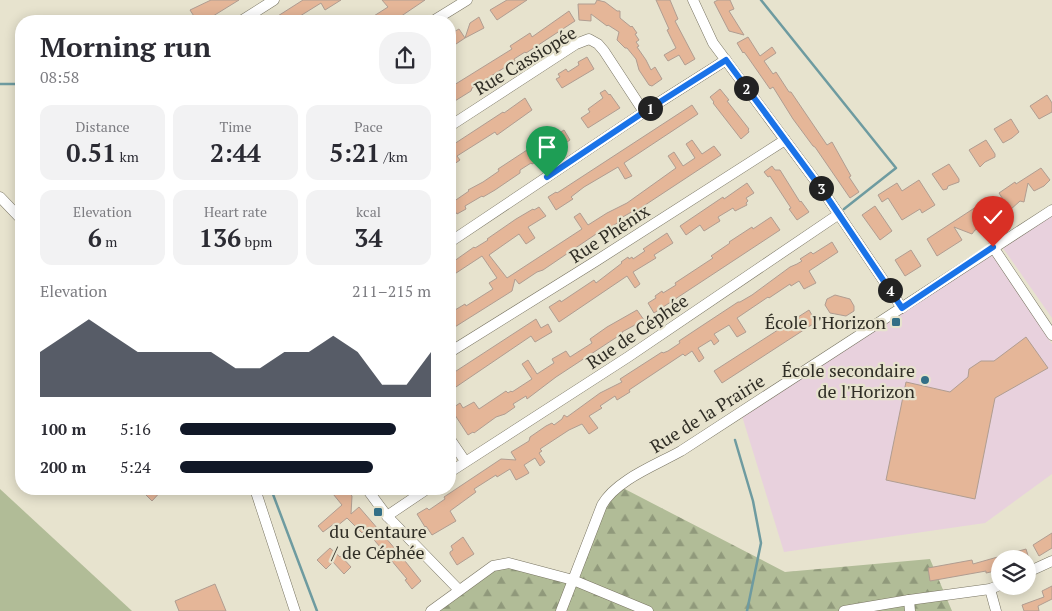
<!DOCTYPE html>
<html lang="en">
<head>
<meta charset="utf-8">
<style>
	:root { --surface:#fff; --page:#f2f2f3; --text:#2b2b33; --muted:#7c7c81; --accent:#111827 }
	body { margin:0; font-family:"PT Serif",serif; background:var(--page); color:var(--text); height:100vh; display:flex; flex-direction:column; font-size:19px; white-space:nowrap }
	* { box-sizing:border-box; margin:0 }
	p { font-size:16px; color:var(--muted) }
	.icon { flex:none; width:28px; height:28px; fill:none; stroke:currentColor; stroke-width:2; stroke-linecap:round; stroke-linejoin:round }
	.map { position:relative; flex:1; overflow:hidden }
	.panel { position:absolute; left:15px; top:15px; width:441px; height:480px; display:flex; flex-direction:column; background:var(--surface); border-radius:20px; box-shadow:0 2px 12px #0003 }
	.panel>* { flex:none }
	.controls { position:absolute; left:991px; top:550px; display:grid; gap:10px }
	.controls a { display:grid; place-items:center; width:45px; height:45px; border-radius:50%; background:var(--surface); box-shadow:0 2px 12px #0003; font-size:25px }
	.pin { position:absolute; display:grid; place-items:center; width:42px; height:42px; color:#fff; margin:-51px -21px; border-radius:50% 50% 50% 0; rotate:-45deg; box-shadow:0 0 5px #0007 }
	.pin .icon { rotate:45deg }
	.km { position:absolute; width:25px; height:25px; margin:-12px; border-radius:50%; background:#222; color:#fff; font-size:14px; line-height:25px; text-align:center }
	.round { display:grid; place-items:center; flex:none; width:52px; height:52px; border-radius:20px; background:var(--page) }
	.summary { display:flex; align-items:center; justify-content:space-between; height:85px; padding:0 25px }
	h1 { font-size:28px; font-weight:600; line-height:38px }
	.stats { display:grid; grid-template-columns:repeat(3,1fr); gap:8px; height:85px; padding:5px 25px }
	.stats div { display:grid; align-content:center; border-radius:12px; background:var(--page); text-align:center }
	.stats b { font-size:25px; font-weight:600 }
	.stats small { font-size:14px; font-weight:400 }
	.stats p { font-size:14px }
	.chart { height:140px; padding:10px 25px }
	.chart p { display:flex; justify-content:space-between }
	.chart svg { width:100%; height:90px; margin-top:5px; fill:var(--accent); opacity:.7 }
	ul { padding:0 25px; list-style:none; font-size:16px }
	li { display:grid; grid-template-columns:80px 60px 1fr; align-items:center; height:38px }
	li i { height:12px; border-radius:6px; background:var(--accent) }
	.map>svg:first-child { display:block }
</style>
</head>
<body>
<div class="map">
<svg width="1052" height="611" viewBox="0 0 1052 611">
	<defs>
		<pattern id="forest-firs" width="22" height="20" patternUnits="userSpaceOnUse" patternTransform="scale(1.25)"><rect width="22" height="20" fill="#b1bc97"/><path d="M5 1l3.5 6h-7zM16 11l3.5 6h-7z" fill="#90997b"/></pattern>
	</defs>
	<rect width="100%" height="100%" fill="#e7e3ce"/>
	<!-- education -->
	<g fill="#e8d1dd">
		<path d="M 1052,215 L 1052,318 L 1003,248 Z"/>
		<path d="M 992,253 L 1052,344 L 1052,474 L 985,523 L 784,552 L 742,416 Z"/>
	</g>
	<!-- grass -->
	<path fill="#b1bc97" d="M 0,489 L 132,611 L 0,611 Z"/>
	<!-- forest -->
	<path fill="url(#forest-firs)" d="M 619,486 L 785,572 L 930,559 L 952,611 L 431,611 L 502,564 L 573,580 L 602,505 Z"/>
	<g fill="none" stroke-linecap="round" stroke-linejoin="round">
		<!-- stream -->
		<g stroke="#6e9ba0" stroke-width="2.5">
			<path d="M 761,0 L 896,168 L 844,209"/>
			<path d="M 0,84 L 21,84"/>
			<path d="M 735,440 L 753,501 L 761,543 L 747,611"/>
			<path d="M 271,489 L 317,611"/>
		</g>
	</g>
	<!-- building -->
	<g fill="#e5b698" stroke="#b09d91">
		<path d="M 211,0 L 239,0 L 205,21 L 197,21 L 190,10 Z"/>
		<path d="M 303,0 L 341,0 L 325,10 L 321,3 L 292,21 L 270,21 Z"/>
		<path d="M 382,0 L 425,0 L 394,21 L 366,21 L 388,7 Z"/>
		<path d="M 507,0 L 527,0 L 497,20 L 490,10 Z"/>
		<path d="M 597,0 L 605,2 L 617,11 L 620,11 L 620,18 L 631,27 L 632,26 L 637,33 L 635,34 L 639,40 L 636,42 L 639,46 L 637,47 L 646,60 L 651,70 L 655,67 L 662,79 L 652,86 L 649,85 L 639,70 L 636,59 L 627,48 L 625,48 L 617,40 L 619,32 L 608,25 L 607,26 L 591,14 L 591,21 L 579,20 L 578,4 L 595,4 Z"/>
		<path d="M 656,0 L 670,0 L 678,19 L 675,21 L 695,59 L 685,65 L 679,55 L 668,61 L 664,55 L 676,48 L 667,30 L 669,29 Z"/>
		<path d="M 718,0 L 730,0 L 734,9 L 729,11 L 744,35 L 729,31 L 714,2 Z"/>
		<path d="M 569,11 L 575,21 L 526,53 L 525,52 L 514,59 L 515,61 L 472,88 L 471,91 L 450,104 L 450,88 L 454,85 L 512,49 L 510,46 L 530,33 L 532,37 Z"/>
		<path d="M 479,17 L 484,28 L 465,38 L 470,23 Z"/>
		<path d="M 459,29 L 465,38 L 450,48 L 450,34 Z"/>
		<path d="M 748,37 L 760,56 L 772,47 L 776,53 L 764,61 L 773,74 L 776,72 L 789,92 L 791,92 L 827,145 L 832,142 L 851,176 L 849,177 L 859,192 L 850,198 L 815,147 L 813,146 L 793,119 L 773,87 L 770,89 L 747,56 L 744,52 L 743,53 L 737,43 Z"/>
		<path d="M 587,57 L 594,69 L 562,88 L 556,79 L 560,77 L 558,74 L 566,69 L 568,72 L 579,65 L 578,62 Z"/>
		<path d="M 720,89 L 729,100 L 727,101 L 749,129 L 748,130 L 749,132 L 741,139 L 713,103 L 714,102 L 710,97 Z"/>
		<path d="M 605,90 L 609,95 L 610,94 L 620,108 L 588,128 L 581,118 L 590,112 L 588,109 L 603,98 L 600,93 Z"/>
		<path d="M 1047,95 L 1052,103 L 1052,112 L 1039,119 L 1030,106 Z"/>
		<path d="M 525,98 L 532,110 L 497,135 L 495,132 L 457,156 L 460,160 L 450,167 L 450,144 L 451,146 L 503,112 L 504,113 Z"/>
		<path d="M 692,105 L 698,114 L 624,163 L 632,176 L 625,179 L 618,167 L 584,187 L 571,197 L 573,199 L 556,210 L 548,197 L 556,192 L 557,193 Z"/>
		<path d="M 1011,119 L 1019,132 L 1012,138 L 1003,143 L 994,129 Z"/>
		<path d="M 564,130 L 570,140 L 558,148 L 559,150 L 532,164 L 531,163 L 520,170 L 520,173 L 495,190 L 483,197 L 482,196 L 465,206 L 466,209 L 457,214 L 450,204 L 469,191 L 468,190 L 483,182 L 499,171 L 498,169 L 527,150 L 539,146 Z"/>
		<path d="M 692,140 L 702,154 L 714,146 L 721,155 L 636,211 L 635,210 L 621,218 L 622,220 L 603,232 L 602,230 L 543,270 L 537,272 L 519,284 L 515,279 L 512,291 L 450,330 L 450,313 L 465,304 L 466,306 L 493,289 L 489,283 L 497,278 L 482,256 L 450,277 L 450,264 L 474,247 L 475,248 L 488,240 L 487,239 L 516,219 L 533,209 L 534,210 L 539,207 L 546,216 L 528,227 L 535,238 L 526,244 L 519,234 L 489,255 L 507,278 L 582,229 L 574,217 L 580,213 L 588,225 L 607,213 L 627,203 L 676,168 L 668,156 L 674,152 L 683,166 L 695,158 L 686,144 Z"/>
		<path d="M 986,140 L 995,154 L 995,157 L 985,162 L 980,167 L 969,150 Z"/>
		<path d="M 949,164 L 959,179 L 959,182 L 948,186 L 947,189 L 943,190 L 932,174 Z"/>
		<path d="M 772,166 L 775,170 L 780,170 L 800,202 L 801,201 L 809,212 L 797,220 L 789,209 L 791,208 L 770,176 L 768,177 L 764,172 Z"/>
		<path d="M 1041,168 L 1050,180 L 1044,186 L 1034,191 L 1028,183 L 1024,202 L 1020,201 L 1010,210 L 999,193 L 1015,182 L 1016,184 Z"/>
		<path d="M 919,180 L 935,205 L 922,213 L 920,209 L 902,220 L 888,198 L 882,202 L 878,195 L 897,183 L 902,191 Z"/>
		<path d="M 747,183 L 754,193 L 746,198 L 748,201 L 746,203 L 747,205 L 735,211 L 733,208 L 718,217 L 720,221 L 704,231 L 700,225 L 686,235 L 680,226 L 723,197 L 724,199 Z"/>
		<path d="M 875,206 L 892,231 L 880,240 L 862,215 Z"/>
		<path d="M 976,207 L 987,224 L 975,230 L 972,234 L 954,227 L 962,240 L 937,256 L 927,239 Z"/>
		<path d="M 771,217 L 780,230 L 654,313 L 648,303 L 656,298 L 655,296 L 662,291 L 663,293 L 676,285 L 675,283 L 713,258 L 711,256 L 730,243 L 729,242 L 752,227 L 753,229 Z"/>
		<path d="M 667,233 L 673,243 L 654,255 L 656,258 L 633,272 L 640,284 L 635,288 L 627,276 L 559,322 L 549,307 L 560,300 L 561,302 L 594,280 L 596,283 L 622,263 L 621,262 L 628,257 L 629,259 L 632,257 L 633,259 L 645,251 L 643,249 Z"/>
		<path d="M 832,242 L 838,252 L 809,271 L 816,283 L 804,289 L 799,281 L 791,286 L 790,284 L 769,298 L 768,297 L 737,318 L 746,332 L 737,337 L 729,325 L 714,334 L 719,341 L 714,345 L 711,340 L 698,348 L 704,358 L 699,362 L 692,351 L 685,356 L 683,354 L 629,390 L 630,392 L 617,400 L 615,396 L 600,406 L 602,408 L 589,416 L 598,428 L 589,434 L 582,424 L 569,430 L 540,449 L 542,451 L 539,453 L 545,462 L 540,466 L 535,458 L 524,465 L 529,473 L 522,477 L 516,480 L 510,469 L 497,477 L 496,475 L 474,489 L 476,492 L 450,511 L 456,521 L 432,535 L 426,526 L 425,527 L 417,514 L 427,508 L 429,510 L 445,499 L 444,497 L 501,459 L 516,460 L 511,452 L 529,441 L 530,437 L 546,426 L 552,423 L 554,425 L 562,419 L 564,415 L 567,417 L 600,393 L 622,382 L 620,379 L 662,352 L 663,353 L 668,351 L 680,343 L 679,341 L 697,329 L 738,302 L 740,302 L 752,295 L 790,267 L 797,264 L 802,261 L 800,259 L 811,252 L 813,254 Z"/>
		<path d="M 911,250 L 921,266 L 905,276 L 895,260 Z"/>
		<path d="M 835,295 L 850,299 L 854,306 L 854,311 L 846,316 L 830,313 L 825,305 L 827,299 Z"/>
		<path d="M 637,310 L 644,320 L 622,332 L 623,333 L 556,377 L 527,399 L 526,396 L 513,404 L 515,407 L 505,414 L 496,417 L 474,433 L 473,432 L 468,435 L 451,409 L 460,403 L 463,408 L 474,402 L 479,409 L 506,391 L 508,393 L 511,391 L 512,392 L 532,379 L 522,364 L 528,360 L 537,374 L 554,363 L 552,359 L 566,351 L 570,357 L 592,343 L 590,339 L 607,327 Z"/>
		<path d="M 809,310 L 816,322 L 722,383 L 714,371 Z"/>
		<path d="M 536,319 L 541,328 L 548,324 L 552,332 L 535,342 L 531,336 L 450,391 L 450,375 Z"/>
		<path d="M 1026,337 L 1048,368 L 995,398 L 975,499 L 886,480 L 906,382 L 950,392 L 968,377 L 969,369 L 981,361 L 994,361 Z"/>
		<path d="M 140,489 L 163,489 L 152,501 Z"/>
		<path d="M 329,489 L 346,489 L 352,496 L 351,514 L 359,507 L 397,551 L 421,581 L 412,589 L 405,580 L 407,579 L 375,541 L 365,530 L 362,533 L 347,518 L 337,526 L 335,523 L 323,532 L 318,526 L 342,505 Z"/>
		<path d="M 1052,533 L 1052,548 L 1039,556 L 1033,545 Z"/>
		<path d="M 463,537 L 474,554 L 457,565 L 450,554 L 450,552 L 453,550 L 451,546 Z"/>
		<path d="M 330,548 L 340,557 L 341,556 L 351,567 L 344,574 L 333,562 L 326,569 L 317,560 Z"/>
		<path d="M 1026,549 L 1029,559 L 1000,559 L 1000,570 L 986,573 L 986,571 L 930,581 L 928,568 L 972,560 L 973,564 Z"/>
		<path d="M 215,584 L 226,611 L 179,611 L 175,601 Z"/>
		<path d="M 1052,586 L 1052,599 L 1038,606 L 1039,611 L 1024,611 L 1022,605 L 1044,597 L 1042,591 Z"/>
	</g>
	<g fill="none" stroke-linecap="round" stroke-linejoin="round">
		<defs>
			<g id="minor">
				<path d="M 693,0 L 713,43 L 823,191 L 902,308"/>
				<path d="M 241,21 L 274,0"/>
				<path d="M 433,21 L 467,0"/>
				<path d="M 450,126 L 576,44 L 589,39 L 598,44 L 604,51 L 644,112"/>
				<path d="M 0,197 L 21,219"/>
				<path d="M 450,242 L 644,112 L 726,60"/>
				<path d="M 993,247 L 1052,335"/>
				<path d="M 450,352 L 596,261 L 785,140"/>
				<path d="M 450,439 L 465,461"/>
				<path d="M 450,472 L 628,357 L 839,214"/>
				<path d="M 255,489 L 295,611"/>
				<path d="M 367,489 L 387,516 L 459,590"/>
				<path d="M 387,516 L 427,489"/>
				<path d="M 1028,572 L 1052,561"/>
				<path d="M 990,589 L 996,611"/>
				<path d="M 909,600 L 910,611"/>
				<path d="M 431,611 L 493,566 L 509,563 L 573,580 L 648,611"/>
				<path d="M 561,611 L 602,505 C 616,480 656,465 681,451 L 1052,210"/>
				<path d="M 844,611 L 909,600 L 990,589 L 1000,585"/>
			</g>
		</defs>
		<!-- minor casing -->
		<use href="#minor" stroke="#787462" stroke-width="11"/>
		<!-- minor -->
		<use href="#minor" stroke="#fff" stroke-width="10"/>
	</g>
	<g fill="none" stroke-linecap="round" stroke-linejoin="round">
		<defs>
			<path id="route" d="M 547,177 L 644,112 L 726,60 L 823,191 L 902,308 L 993,247"/>
		</defs>
		<!-- route casing -->
		<use href="#route" stroke="#fff" stroke-width="10"/>
		<!-- route -->
		<use href="#route" stroke="#1a73e8" stroke-width="6"/>
	</g>
	<!-- markers -->
	<g fill="#336f86" stroke="#e7e3ce" stroke-width="2">
		<rect x="891" y="317" width="10" height="10" rx="2.5"/>
		<circle cx="925" cy="380" r="5"/>
		<rect x="373" y="507" width="10" height="10" rx="2.5"/>
	</g>
	<g text-anchor="middle" dominant-baseline="central" stroke-width="4.5" stroke-linejoin="round" paint-order="stroke">
		<!-- street labels -->
		<g font-size="18" fill="#302e26" stroke="#e7e3ce">
			<text transform="translate(525 60) rotate(-31)">Rue Cassiopée</text>
			<text transform="translate(609 233) rotate(-33)">Rue Phénix</text>
			<text transform="translate(637 331) rotate(-34)">Rue de Céphée</text>
			<text transform="translate(707 413) rotate(-32)">Rue de la Prairie</text>
		</g>
		<!-- poi labels -->
		<g font-size="18" fill="#302e26" stroke="#e7e3ce" text-anchor="end">
			<text x="886" y="322">École l'Horizon</text>
			<text x="915" y="370">École secondaire<tspan x="915" dy="21">de l'Horizon</tspan></text>
			<text x="378" y="531" text-anchor="middle">du Centaure<tspan x="378" dy="21">/ de Céphée</tspan></text>
		</g>
	</g>
</svg>
<div class="controls">
<a><svg class="icon" aria-label="layers" viewBox="0 0 24 24"><path d="M12 4l9 5-9 5-9-5zM3 14l9 5 9-5"/></svg></a>
</div>
<div class="pin" style="left:547px;top:177px;background:#1e9e55"><svg class="icon" aria-label="arrive" viewBox="0 0 24 24"><path d="M6 21V4h12l-3 4 3 4H6"/></svg></div>
<div class="pin" style="left:993px;top:247px;background:#d93025"><svg class="icon" aria-label="check" viewBox="0 0 24 24"><path d="M5 12l5 5 9-10"/></svg></div>
<b class="km" style="left:650px;top:108px">1</b>
<b class="km" style="left:746px;top:88px">2</b>
<b class="km" style="left:821px;top:188px">3</b>
<b class="km" style="left:890px;top:290px">4</b>
<section class="panel">
<div class="summary"><div><h1>Morning run</h1><p>08:58</p></div><a class="round"><svg class="icon" aria-label="share" viewBox="0 0 24 24"><path d="M12 15V3M7 8l5-5 5 5M5 13v7h14v-7"/></svg></a></div>
<div class="stats">
<div><p>Distance</p><b>0.51<small> km</small></b></div>
<div><p>Time</p><b>2:44</b></div>
<div><p>Pace</p><b>5:21<small> /km</small></b></div>
</div>
<div class="stats">
<div><p>Elevation</p><b>6<small> m</small></b></div>
<div><p>Heart rate</p><b>136<small> bpm</small></b></div>
<div><p>kcal</p><b>34</b></div>
</div>
<div class="chart"><p><span>Elevation</span>211–215 m</p>
<svg viewBox="0 0 160 44" preserveAspectRatio="none"><path d="M0 44V22L10 14L20 6L30 14L40 22L50 22L60 22L70 22L80 30L90 30L100 22L110 22L120 14L130 22L140 38L150 38L160 22V44z"/></svg>
</div>
<ul>
<li><b>100 m</b>5:16<i style="width:86%"></i></li>
<li><b>200 m</b>5:24<i style="width:77%"></i></li>
</ul>
</section>
</div>
</body>
</html>
